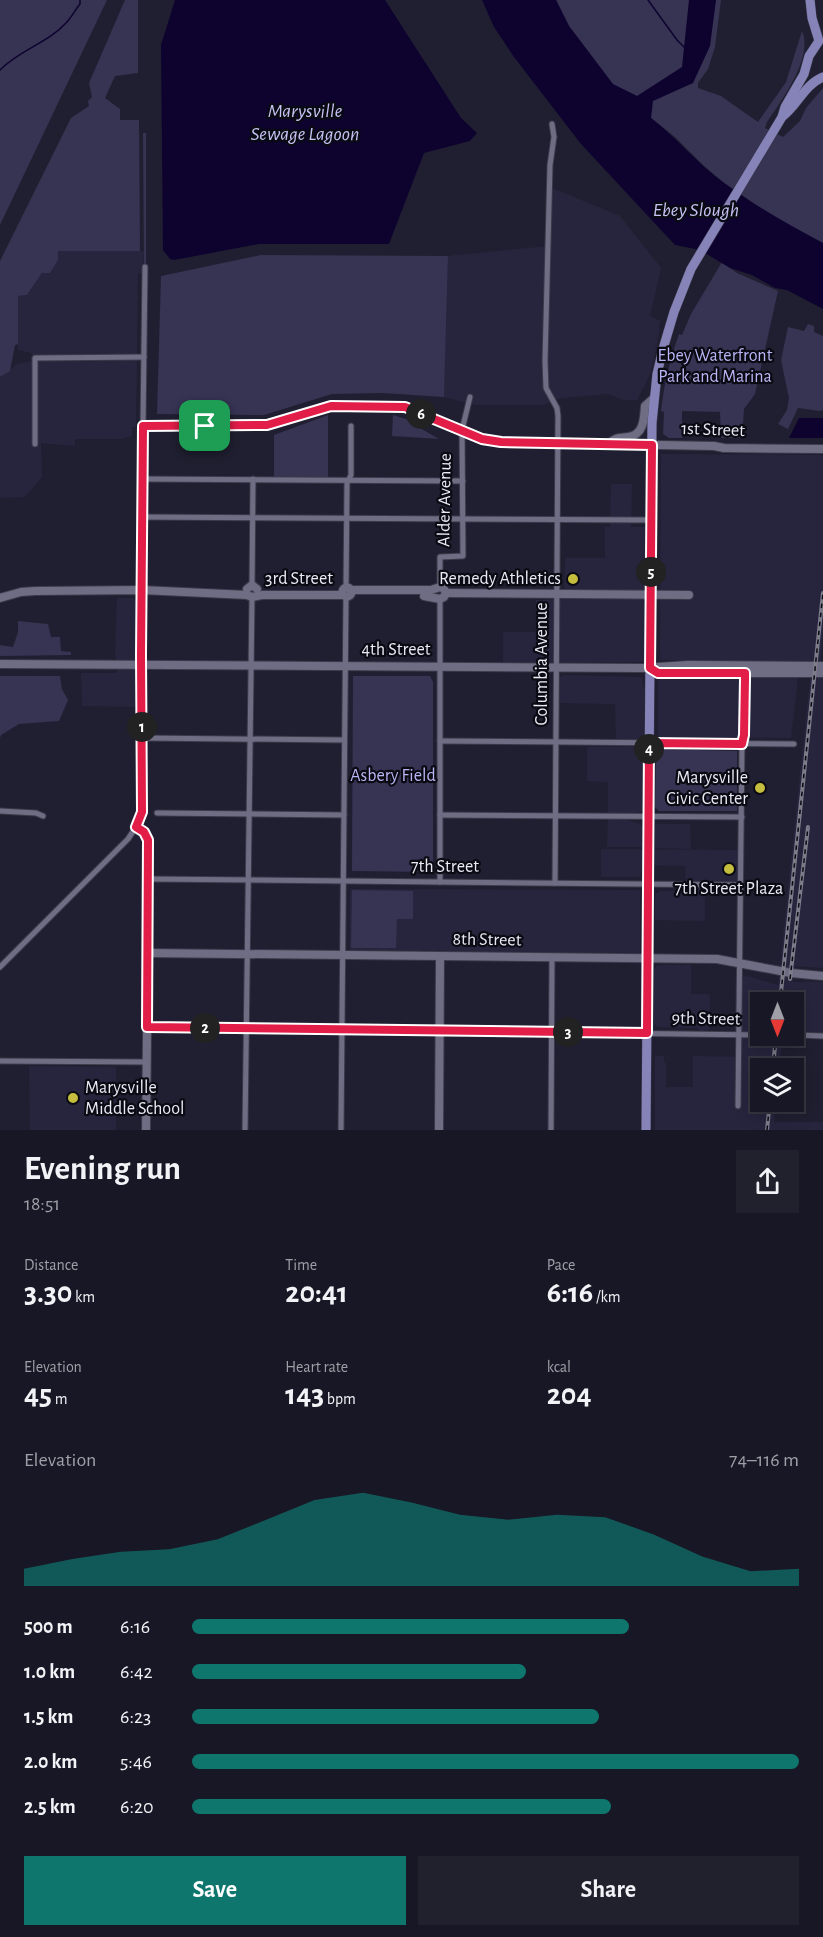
<!DOCTYPE html>
<html lang="en">
<head>
<meta charset="utf-8">
<style>
	:root { --surface:#181725; --page:#21202d; --text:#f1f3f6; --muted:#9f9fa7; --line:#363642; --accent:#0f766e }
	body { margin:0; font-family:"Alegreya Sans",sans-serif; background:var(--page); color:var(--text); height:100vh; display:flex; flex-direction:column; font-size:22px; white-space:nowrap }
	* { box-sizing:border-box; margin:0 }
	p { font-size:20px; color:var(--muted) }
	.icon { flex:none; width:33px; height:33px; fill:none; stroke:currentColor; stroke-width:2; stroke-linecap:round; stroke-linejoin:round }
	.map { position:relative; height:1130px; overflow:hidden }
	.panel { display:flex; flex-direction:column; background:var(--surface); flex:1 }
	.panel>* { flex:none }
	.needle { width:39px; rotate:180deg }
	.buttons { position:absolute; left:750px; top:992px; display:grid; gap:12px }
	.buttons a { display:grid; place-items:center; width:54px; height:54px; border-radius:0px; background:var(--surface); box-shadow:0 3px 15px #0003,0 0 0 2px var(--line); font-size:30px }
	.pin { position:absolute; display:grid; place-items:center; width:51px; height:51px; color:#fff; margin:-26px; border-radius:12px; box-shadow:0 3px 9px #0006 }
	.km { position:absolute; width:30px; height:30px; margin:-15px; border-radius:50%; background:#222; color:#fff; font-size:16px; line-height:30px; text-align:center }
	.round { display:grid; place-items:center; flex:none; width:63px; height:63px; border-radius:0px; background:var(--page) }
	.headline { display:flex; align-items:center; justify-content:space-between; height:102px; padding:0 24px }
	h1 { font-size:33px; font-weight:700; line-height:45px }
	.metrics { display:grid; grid-template-columns:repeat(3,1fr); gap:9px; height:102px; padding:6px 24px }
	.metrics div { display:grid; align-content:center }
	.metrics b { font-size:30px; font-weight:700 }
	.metrics small { font-size:16px; font-weight:400 }
	.metrics p { font-size:16px }
	.chart { height:168px; padding:12px 24px }
	.chart p { display:flex; justify-content:space-between }
	.chart svg { width:100%; height:108px; margin-top:6px; fill:var(--accent); opacity:.7 }
	.button { display:flex; gap:12px; margin-top:auto; padding:12px 24px }
	.button a { flex:1; height:69px; border-radius:0px; background:var(--accent); color:#fff; font-size:24px; font-weight:700; line-height:69px; text-align:center }
	.button a+a { background:var(--page); color:var(--text) }
	ul { padding:0 24px; list-style:none; font-size:20px }
	li { display:grid; grid-template-columns:96px 72px 1fr; align-items:center; height:45px }
	li i { height:15px; border-radius:8px; background:var(--accent) }
	.map>svg:first-child { display:block }
</style>
</head>
<body>
<div class="map">
<svg width="823" height="1130" viewBox="0 0 823 1130">
	<rect width="100%" height="100%" fill="#201f31"/>
	<!-- built -->
	<g fill="#27253e">
		<path d="M 552,188 L 620,216 L 661,268 L 650,316 L 661,321 L 658,328 L 660,329 L 651,372 L 644,387 L 637,400 L 623,400 L 608,394 L 560,398 L 544,405 L 475,405 L 444,397 L 448,256 L 549,246 Z"/>
		<path d="M 58,251 L 144,251 L 143,273 L 138,273 L 136,427 L 132,427 L 132,436 L 121,439 L 75,439 L 75,446 L 41,443 L 42,477 L 25,497 L 0,498 L 0,378 L 17,364 L 31,361 L 32,353 L 18,350 L 18,296 L 27,295 Z"/>
		<path d="M 661,454 L 823,455 L 823,630 L 819,678 L 823,678 L 823,968 L 795,966 L 793,982 L 823,982 L 823,1034 L 801,1034 L 801,1031 L 794,1031 L 794,1002 L 760,1002 L 760,1035 L 783,1035 L 779,1068 L 760,1068 L 760,1101 L 776,1101 L 774,1122 L 823,1122 L 823,1130 L 655,1130 L 655,1056 L 664,1056 L 664,1062 L 666,1064 L 666,1087 L 693,1087 L 693,1056 L 741,1057 L 742,977 L 747,976 L 778,985 L 812,661 L 660,660 Z"/>
		<path d="M 611,484 L 632,484 L 631,527 L 645,527 L 644,662 L 503,662 L 503,632 L 536,632 L 536,600 L 564,599 L 565,558 L 605,558 L 605,527 L 610,527 Z"/>
		<path d="M 117,598 L 132,598 L 137,602 L 135,707 L 82,706 L 81,673 L 117,673 L 117,659 L 115,656 Z"/>
		<path d="M 564,675 L 641,677 L 644,687 L 644,736 L 640,739 L 616,739 L 615,704 L 560,703 L 559,678 Z"/>
		<path d="M 658,676 L 798,678 L 791,738 L 658,737 Z"/>
		<path d="M 638,746 L 643,750 L 642,811 L 637,813 L 608,813 L 608,782 L 587,781 L 587,747 Z"/>
		<path d="M 608,819 L 624,819 L 640,824 L 643,827 L 642,847 L 607,847 Z"/>
		<path d="M 658,824 L 690,824 L 691,849 L 655,848 L 655,826 Z"/>
		<path d="M 601,849 L 737,850 L 737,883 L 705,883 L 705,921 L 655,920 L 655,895 L 660,891 L 686,891 L 685,866 L 642,865 L 641,875 L 638,877 L 601,877 Z"/>
		<path d="M 350,889 L 640,890 L 640,953 L 350,950 Z"/>
		<path d="M 662,965 L 691,965 L 691,994 L 710,994 L 709,1030 L 701,1031 L 697,1028 L 657,1027 L 654,1024 L 654,970 L 657,966 Z"/>
		<path d="M 29,1066 L 116,1067 L 116,1130 L 30,1130 Z"/>
	</g>
	<!-- green -->
	<g fill="#363353">
		<path d="M 0,0 L 107,0 L 0,225 Z"/>
		<path d="M 125,0 L 138,0 L 138,73 L 115,76 L 105,98 L 120,109 L 120,120 L 139,120 L 140,251 L 58,251 L 58,260 L 50,273 L 42,273 L 27,295 L 18,296 L 18,344 L 15,345 L 10,371 L 0,377 L 0,261 L 71,118 L 89,106 L 88,101 L 92,97 L 89,83 Z"/>
		<path d="M 556,0 L 721,0 L 715,47 L 708,69 L 698,83 L 698,88 L 721,96 L 758,122 L 786,82 L 802,31 C 814,57 781,101 767,122 L 765,128 L 783,137 L 800,121 L 806,108 L 823,88 L 823,243 L 774,217 L 723,182 L 704,166 L 675,137 L 651,118 L 637,96 L 613,85 L 569,26 Z"/>
		<path d="M 143,133 L 146,133 L 146,265 L 144,265 Z"/>
		<path d="M 261,255 L 448,256 L 444,397 L 382,393 L 332,394 L 264,415 L 157,414 L 161,276 Z"/>
		<path d="M 722,262 L 737,273 L 778,291 L 755,394 L 744,409 L 742,438 L 721,438 L 720,412 L 682,411 L 682,438 L 669,438 L 663,434 L 664,412 L 661,411 C 664,384 670,359 679,334 L 682,335 L 691,314 Z"/>
		<path d="M 808,324 L 814,326 L 814,332 L 823,336 L 823,410 L 820,411 L 798,408 L 788,429 L 778,424 L 787,410 L 789,398 L 781,360 L 788,327 L 804,331 Z"/>
		<path d="M 328,415 L 328,478 L 274,477 L 274,435 Z"/>
		<path d="M 393,415 L 419,423 L 420,428 L 439,439 L 392,436 Z"/>
		<path d="M 18,621 L 48,624 L 51,637 L 60,637 L 61,651 L 71,652 L 71,655 L 0,656 L 0,645 L 13,647 L 18,632 Z"/>
		<path d="M 0,676 L 60,676 L 62,689 L 68,700 L 59,721 L 19,724 L 1,735 L 0,738 Z"/>
		<path d="M 353,676 L 430,676 L 433,682 L 433,872 L 352,871 Z"/>
		<path d="M 659,749 L 737,751 L 737,811 L 659,811 L 655,807 L 656,753 Z"/>
		<path d="M 352,890 L 413,891 L 413,919 L 397,919 L 396,948 L 351,948 Z"/>
	</g>
	<!-- water -->
	<g fill="#0e032f">
		<path d="M 175,0 L 385,0 L 461,118 L 477,133 L 470,141 L 424,153 L 389,244 L 259,244 L 174,260 L 170,259 L 163,250 L 161,45 Z"/>
		<path d="M 482,0 L 556,0 L 569,26 L 613,84 L 637,96 L 682,67 L 689,0 L 716,0 L 710,46 L 693,83 L 653,101 L 651,118 C 677,138 698,164 724,183 C 755,206 789,225 823,243 L 823,309 L 787,290 L 775,288 L 752,275 L 730,268 L 700,250 L 675,245 L 581,144 L 514,57 L 494,27 Z"/>
		<path d="M 799,418 L 823,418 L 823,438 L 789,438 Z"/>
	</g>
	<g fill="none" stroke-linecap="round" stroke-linejoin="round">
		<!-- stream -->
		<g stroke="#0e032f" stroke-width="1.5">
			<path d="M 648,0 L 677,40 L 686,49"/>
			<path d="M 0,70 C 19,50 48,43 66,23 C 71,18 75,10 80,4 L 80,0"/>
		</g>
		<defs>
			<g id="street">
				<path d="M 552,124 L 554,137 L 550,165 L 545,361 L 546,388 L 557,408 L 558,416 L 555,883"/>
				<path d="M 143,426 L 145,267"/>
				<path d="M 35,444 L 35,358 L 144,357"/>
				<path d="M 143,479 L 463,481"/>
				<path d="M 143,517 L 652,520"/>
				<path d="M 252,585 L 253,479"/>
				<path d="M 440,587 L 440,557 L 463,556 L 462,430 L 470,397"/>
				<path d="M 346,588 L 347,483 L 351,475 L 351,426"/>
				<path d="M 141,664 L 142,590"/>
				<path d="M 142,738 L 344,740"/>
				<path d="M 440,741 L 794,744"/>
				<path d="M 0,811 L 36,813 L 43,816"/>
				<path d="M 157,813 L 344,815"/>
				<path d="M 440,815 L 742,817"/>
				<path d="M 149,879 L 741,885"/>
				<path d="M 440,882 L 440,599"/>
				<path d="M 0,967 L 128,839 L 136,827"/>
				<path d="M 147,1027 L 760,1035"/>
				<path d="M 797,1035 L 823,1036"/>
				<path d="M 0,1061 L 147,1062"/>
				<path d="M 738,1106 L 742,744 L 744,735 L 745,673"/>
				<path d="M 245,1130 L 252,597"/>
				<path d="M 341,1130 L 346,597"/>
				<path d="M 551,1130 L 552,957"/>
			</g>
			<g id="secondary">
				<path d="M 610,443 C 616,437 620,438 628,437 C 644,435 644,419 645,406 L 654,398"/>
				<circle cx="347" cy="592" r="4.5"/>
				<path d="M 247,589 L 252,585 L 257,589"/>
				<path d="M 142,590 L 143,426 L 267,425 L 331,406 L 405,407 L 482,439 L 501,442 L 714,446 L 724,448 L 823,449"/>
				<path d="M 351,590 L 431,590 L 440,587 L 444,589 L 446,593"/>
				<path d="M 446,593 L 689,595"/>
				<path d="M 424,596 L 440,599 L 444,597 L 446,593"/>
				<path d="M 0,598 L 21,592 L 35,591 L 142,590 L 247,595 L 252,597 L 262,595 L 343,595"/>
				<path d="M 0,664 L 643,668 L 688,665 L 823,666"/>
				<path d="M 141,664 L 142,812 L 136,827 C 144,832 148,837 149,846 L 146,1130"/>
				<path d="M 650,668 L 658,673 L 823,673"/>
				<path d="M 148,953 L 717,959 L 791,973 L 823,976"/>
				<path d="M 439,1130 L 440,956"/>
			</g>
			<g id="primary">
				<path d="M 782,117 C 798,105 804,85 823,77"/>
				<path d="M 646,1130 L 652,423 L 657,374 L 663,349 L 674,312 L 691,269 L 782,117 L 785,107 L 804,74 L 809,56 L 819,41 L 812,18 L 810,0"/>
			</g>
		</defs>
		<!-- street casing -->
		<use href="#street" stroke="#3b3a4a" stroke-width="7"/>
		<!-- secondary casing -->
		<use href="#secondary" stroke="#3b3a4a" stroke-width="10"/>
		<!-- primary casing -->
		<use href="#primary" stroke="#3b3a4a" stroke-width="10"/>
		<!-- street -->
		<use href="#street" stroke="#6e6d84" stroke-width="5"/>
		<!-- secondary -->
		<use href="#secondary" stroke="#6e6d84" stroke-width="8"/>
		<!-- primary -->
		<use href="#primary" stroke="#8683b9" stroke-width="9"/>
		<defs>
			<g id="rail">
				<path d="M 790,979 L 808,827"/>
				<path d="M 780,1002 L 823,593"/>
				<path d="M 773,1068 L 776,1035"/>
				<path d="M 767,1130 L 770,1101"/>
			</g>
		</defs>
		<!-- rail casing -->
		<use href="#rail" stroke="#7b7b8a" stroke-width="4"/>
		<!-- rail -->
		<use href="#rail" stroke="#0a0a12" stroke-width="1.5" stroke-dasharray="4.5" stroke-linecap="butt"/>
	</g>
	<g fill="none" stroke-linecap="round" stroke-linejoin="round">
		<defs>
			<path id="route" d="M 331,406 L 405,407 L 482,439 L 501,442 L 652,445 L 650,668 L 658,673 L 745,673 L 745,679 L 744,735 L 742,744 L 649,743 L 647,1033 L 147,1027 L 148,840 L 144,832 L 136,827 L 142,812 L 141,655 L 143,426 L 267,425 Z"/>
		</defs>
		<!-- route casing -->
		<use href="#route" stroke="#fff" stroke-width="12"/>
		<!-- route -->
		<use href="#route" stroke="#e11d48" stroke-width="8"/>
	</g>
	<!-- markers -->
	<g fill="#c4bd3e" stroke="#0a0a12" stroke-width="2">
		<circle cx="573" cy="579" r="6"/>
		<circle cx="760" cy="788" r="6"/>
		<circle cx="729" cy="869" r="6"/>
		<circle cx="73" cy="1098" r="6"/>
	</g>
	<g text-anchor="middle" dominant-baseline="central" stroke-width="4.5" stroke-linejoin="round" paint-order="stroke">
		<!-- park labels -->
		<g font-size="18" fill="#b9b6f6" stroke="#0a0a12">
			<text x="715" y="356">Ebey Waterfront<tspan x="715" dy="21">Park and Marina</tspan></text>
			<text x="393" y="776">Asbery Field</text>
		</g>
		<!-- street labels -->
		<g font-size="18" fill="#eaeaf7" stroke="#0a0a12">
			<text transform="translate(713 430) rotate(2)">1st Street</text>
			<text transform="translate(445 500) rotate(-89)">Alder Avenue</text>
			<text x="299" y="579">3rd Street</text>
			<text x="396" y="650">4th Street</text>
			<text transform="translate(542 664) rotate(-90)">Columbia Avenue</text>
			<text x="445" y="867">7th Street</text>
			<text transform="translate(487 940) rotate(1)">8th Street</text>
			<text transform="translate(706 1019) rotate(1)">9th Street</text>
		</g>
		<!-- poi labels -->
		<g font-size="18" fill="#eaeaf7" stroke="#0a0a12" text-anchor="end">
			<text x="561" y="579">Remedy Athletics</text>
			<text x="748" y="778">Marysville<tspan x="748" dy="21">Civic Center</tspan></text>
			<text x="729" y="889" text-anchor="middle">7th Street Plaza</text>
			<text x="85" y="1088" text-anchor="start">Marysville<tspan x="85" dy="21">Middle School</tspan></text>
		</g>
		<!-- water labels -->
		<g font-size="20" font-style="italic" fill="#c4c2f3" stroke="#0a0a12">
			<text x="305" y="111">Marysville<tspan x="305" dy="23">Sewage Lagoon</tspan></text>
			<text x="696" y="210">Ebey Slough</text>
		</g>
	</g>
</svg>
<div class="buttons">
<a><svg class="needle" viewBox="-14 -14 28 28"><path d="M0-13l5 13h-10z" fill="#e53935"/><path d="M0 13l5-13h-10z" fill="#9f9fa7"/></svg></a>
<a><svg class="icon" aria-label="layers" viewBox="0 0 24 24"><path d="M12 4l9 5-9 5-9-5zM3 14l9 5 9-5"/></svg></a>
</div>
<div class="pin" style="left:205px;top:426px;background:#1e9e55"><svg class="icon" aria-label="arrive" viewBox="0 0 24 24"><path d="M6 21V4h12l-3 4 3 4H6"/></svg></div>
<b class="km" style="left:142px;top:727px">1</b>
<b class="km" style="left:205px;top:1028px">2</b>
<b class="km" style="left:568px;top:1032px">3</b>
<b class="km" style="left:649px;top:749px">4</b>
<b class="km" style="left:651px;top:572px">5</b>
<b class="km" style="left:421px;top:414px">6</b>
</div>
<section class="panel">
<div class="headline"><div><h1>Evening run</h1><p>18:51</p></div><a class="round"><svg class="icon" aria-label="share" viewBox="0 0 24 24"><path d="M12 15V3M7 8l5-5 5 5M5 13v7h14v-7"/></svg></a></div>
<div class="metrics">
<div><p>Distance</p><b>3.30<small> km</small></b></div>
<div><p>Time</p><b>20:41</b></div>
<div><p>Pace</p><b>6:16<small> /km</small></b></div>
</div>
<div class="metrics">
<div><p>Elevation</p><b>45<small> m</small></b></div>
<div><p>Heart rate</p><b>143<small> bpm</small></b></div>
<div><p>kcal</p><b>204</b></div>
</div>
<div class="chart"><p><span>Elevation</span>74–116 m</p>
<svg viewBox="0 0 160 44" preserveAspectRatio="none"><path d="M0 44V37L10 33L20 30L30 29L40 25L50 17L60 9L70 6L80 10L90 15L100 17L110 15L120 16L130 23L140 32L150 38L160 37V44z"/></svg>
</div>
<ul>
<li><b>500 m</b>6:16<i style="width:72%"></i></li>
<li><b>1.0 km</b>6:42<i style="width:55%"></i></li>
<li><b>1.5 km</b>6:23<i style="width:67%"></i></li>
<li><b>2.0 km</b>5:46<i style="width:100%"></i></li>
<li><b>2.5 km</b>6:20<i style="width:69%"></i></li>
</ul>
<div class="button"><a>Save</a><a>Share</a></div>
</section>
</body>
</html>
